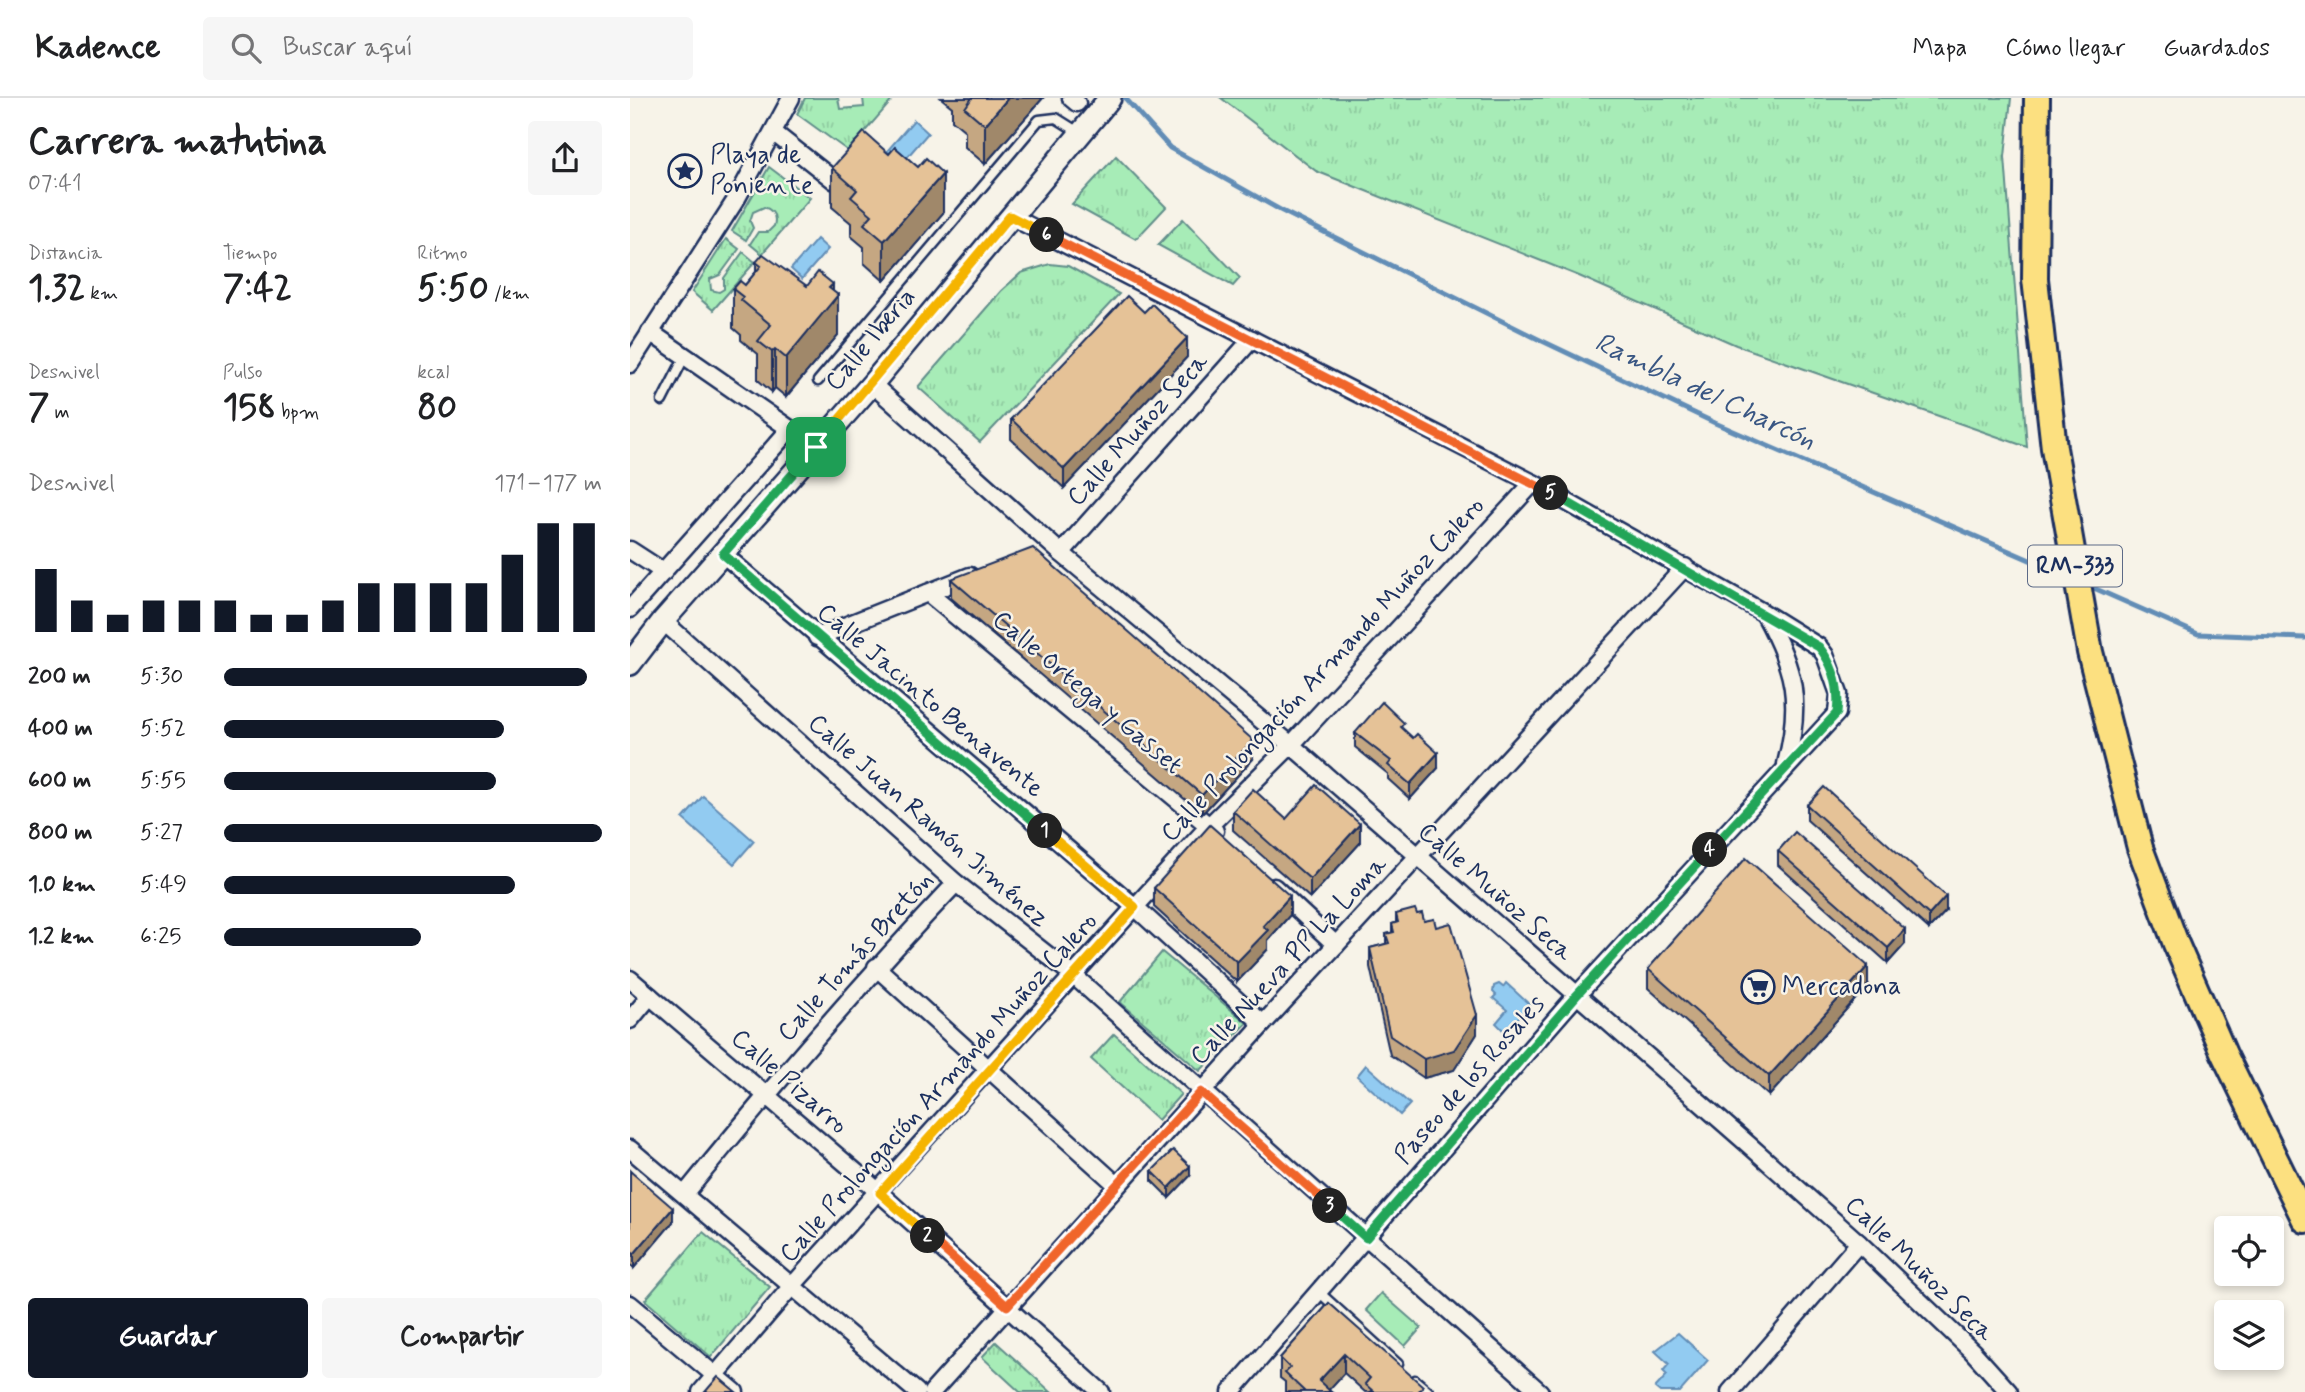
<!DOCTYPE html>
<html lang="es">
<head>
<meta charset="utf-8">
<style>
	:root { --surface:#fff; --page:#f6f6f6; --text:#202124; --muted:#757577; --line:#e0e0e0; --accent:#111827 }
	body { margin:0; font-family:Mynerve,sans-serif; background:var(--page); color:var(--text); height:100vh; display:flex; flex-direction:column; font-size:26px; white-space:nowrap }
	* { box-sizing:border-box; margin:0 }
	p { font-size:23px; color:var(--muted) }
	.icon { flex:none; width:38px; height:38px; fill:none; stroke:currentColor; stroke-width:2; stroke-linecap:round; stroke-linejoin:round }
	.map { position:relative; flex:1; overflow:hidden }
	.details { display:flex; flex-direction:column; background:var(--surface); width:630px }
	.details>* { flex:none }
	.controls { position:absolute; left:1584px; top:1118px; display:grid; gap:14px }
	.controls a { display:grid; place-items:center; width:70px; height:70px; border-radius:7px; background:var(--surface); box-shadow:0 4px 10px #0003; font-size:35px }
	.pin { position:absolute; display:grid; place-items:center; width:60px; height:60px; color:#fff; margin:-30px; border-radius:14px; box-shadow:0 4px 10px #0006 }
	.km { position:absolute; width:35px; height:35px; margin:-18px; border-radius:50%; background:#222; color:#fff; font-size:19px; line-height:35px; text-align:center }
	.round { display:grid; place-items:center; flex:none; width:74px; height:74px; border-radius:7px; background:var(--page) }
	.head { display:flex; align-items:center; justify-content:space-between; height:119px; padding:0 28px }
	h1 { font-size:38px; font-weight:800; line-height:52px }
	.figures { display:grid; grid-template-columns:repeat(3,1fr); gap:10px; height:119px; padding:7px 28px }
	.figures div { display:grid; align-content:center }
	.figures b { font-size:35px; font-weight:800 }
	.figures small { font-size:19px; font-weight:400 }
	.figures p { font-size:19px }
	.chart { height:196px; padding:14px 28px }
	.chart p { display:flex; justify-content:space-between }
	.chart svg { width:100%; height:126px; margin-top:7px; stroke:var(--accent); stroke-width:6 }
	.action { display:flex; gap:14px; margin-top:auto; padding:14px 28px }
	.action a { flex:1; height:80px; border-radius:7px; background:var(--accent); color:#fff; font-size:28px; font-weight:800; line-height:80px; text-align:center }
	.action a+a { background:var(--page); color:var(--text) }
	ul { padding:0 28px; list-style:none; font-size:23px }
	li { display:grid; grid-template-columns:112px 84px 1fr; align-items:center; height:52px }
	li i { height:18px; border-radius:9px; background:var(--accent) }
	header { display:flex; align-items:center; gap:42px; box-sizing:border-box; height:98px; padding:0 35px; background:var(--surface); border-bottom:2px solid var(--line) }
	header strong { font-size:33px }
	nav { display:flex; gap:38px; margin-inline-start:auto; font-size:24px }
	.search { width:490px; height:63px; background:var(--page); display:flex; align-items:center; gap:18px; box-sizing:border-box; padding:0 24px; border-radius:7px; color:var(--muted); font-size:26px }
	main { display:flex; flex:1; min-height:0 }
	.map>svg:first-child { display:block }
</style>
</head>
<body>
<header>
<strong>Kadence</strong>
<div class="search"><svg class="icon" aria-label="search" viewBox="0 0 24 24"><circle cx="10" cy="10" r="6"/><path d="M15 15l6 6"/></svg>Buscar aquí</div>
<nav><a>Mapa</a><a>Cómo llegar</a><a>Guardados</a></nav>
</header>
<main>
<section class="details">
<div class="head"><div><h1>Carrera matutina</h1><p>07:41</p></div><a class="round"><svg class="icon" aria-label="share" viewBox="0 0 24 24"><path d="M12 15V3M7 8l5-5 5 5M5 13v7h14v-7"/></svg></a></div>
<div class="figures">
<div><p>Distancia</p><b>1.32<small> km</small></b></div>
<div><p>Tiempo</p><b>7:42</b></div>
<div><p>Ritmo</p><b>5:50<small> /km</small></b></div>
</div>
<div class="figures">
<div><p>Desnivel</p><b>7<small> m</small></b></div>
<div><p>Pulso</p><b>158<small> bpm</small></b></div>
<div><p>kcal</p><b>80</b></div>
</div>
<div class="chart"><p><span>Desnivel</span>171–177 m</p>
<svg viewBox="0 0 160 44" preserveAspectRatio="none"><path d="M5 44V22M15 44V33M25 44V38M35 44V33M45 44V33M55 44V33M65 44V38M75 44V38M85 44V33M95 44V27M105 44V27M115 44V27M125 44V27M135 44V17M145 44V6M155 44V6"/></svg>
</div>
<ul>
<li><b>200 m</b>5:30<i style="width:96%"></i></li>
<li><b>400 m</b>5:52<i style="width:74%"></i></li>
<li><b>600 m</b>5:55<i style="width:72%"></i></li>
<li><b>800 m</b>5:27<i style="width:100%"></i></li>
<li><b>1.0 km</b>5:49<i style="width:77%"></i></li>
<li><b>1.2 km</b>6:25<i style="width:52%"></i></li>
</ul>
<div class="action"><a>Guardar</a><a>Compartir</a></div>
</section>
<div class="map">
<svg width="1675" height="1294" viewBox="0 0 1675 1294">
	<defs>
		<pattern id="grass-tufts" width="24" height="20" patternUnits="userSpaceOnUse" patternTransform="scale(1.75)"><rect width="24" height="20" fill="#a7ecb7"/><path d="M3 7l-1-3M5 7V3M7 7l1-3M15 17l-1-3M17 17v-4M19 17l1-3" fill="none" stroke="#8fcba0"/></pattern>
	</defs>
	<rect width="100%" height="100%" fill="#f7f3e8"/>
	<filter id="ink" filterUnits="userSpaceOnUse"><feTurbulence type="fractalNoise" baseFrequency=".0143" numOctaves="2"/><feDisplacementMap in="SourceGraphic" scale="14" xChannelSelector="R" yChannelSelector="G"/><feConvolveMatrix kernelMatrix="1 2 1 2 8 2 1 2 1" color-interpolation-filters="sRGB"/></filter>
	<g filter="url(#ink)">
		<!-- grass -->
		<g fill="url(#grass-tufts)" stroke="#618e8a" stroke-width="2">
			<path d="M 175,0 L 208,0 L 210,11 L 234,9 L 233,0 L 264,0 L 218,53 L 167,16 Z"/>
			<path d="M 591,0 L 1381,0 L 1375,59 L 1397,349 L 1106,247 L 949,178 L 686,73 Z"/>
			<path d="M 486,58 L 536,109 L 506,141 L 442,106 Z"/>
			<path d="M 139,69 L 180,100 L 132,156 L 120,146 L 128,134 L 138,134 L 144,128 C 147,118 143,112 134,109 L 123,114 L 120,123 L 123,130 L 116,142 L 102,133 Z"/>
			<path d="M 553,121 L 610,180 L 603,188 L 528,147 Z"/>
			<path d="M 96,141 L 109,151 L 90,177 L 80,181 L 81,192 L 89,194 L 94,191 L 94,180 L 113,154 L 125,164 L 83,212 L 62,194 Z"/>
			<path d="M 420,166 L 438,168 L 489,196 L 350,344 L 288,289 L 371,193 L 391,175 Z"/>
			<path d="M 532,854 L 617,925 L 570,973 L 490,904 Z"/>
			<path d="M 484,936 L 551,996 L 528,1022 L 461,961 Z"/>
			<path d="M 73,1134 L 140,1189 L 81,1259 L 15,1202 Z"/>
			<path d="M 366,1244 L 421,1294 L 390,1294 L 352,1259 Z"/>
		</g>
		<!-- garden -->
		<path fill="#a7ecb7" stroke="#618e8a" stroke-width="2" d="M 751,1195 L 791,1230 L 775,1248 L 736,1212 Z"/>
		<!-- water -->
		<g fill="#92cbf1" stroke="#628db6" stroke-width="2">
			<path d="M 284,22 L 298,35 L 272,65 L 257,53 Z"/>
			<path d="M 187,141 L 198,151 L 172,181 L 161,171 Z"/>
			<path d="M 73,698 L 124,743 L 104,766 L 53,721 Z"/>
			<path d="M 876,885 L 900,907 L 875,934 L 866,925 L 877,912 L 863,900 L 866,897 L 863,894 L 864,888 L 869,886 L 873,889 Z"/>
			<path d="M 736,967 L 780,1006 L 770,1017 L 727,978 Z"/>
			<path d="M 1048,1235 L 1078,1262 L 1050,1294 L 1030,1294 L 1025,1290 L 1037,1277 L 1033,1273 L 1039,1266 L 1025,1253 Z"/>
		</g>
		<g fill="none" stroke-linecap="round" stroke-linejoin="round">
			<!-- stream -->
			<g stroke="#628db6" stroke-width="5">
				<path d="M 495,0 L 540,50 L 652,113 L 906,240 L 1085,325 L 1439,479"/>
				<path d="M 1457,487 L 1568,536 L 1675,540"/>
			</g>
			<defs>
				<g id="lane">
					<path d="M 188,283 L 409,22 L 426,20 L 450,35"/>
					<path d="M 32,303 L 55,258"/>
					<path d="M 690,1195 L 768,1266"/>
					<path d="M 785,1282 L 798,1293"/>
				</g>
				<g id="street">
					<path d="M 441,0 L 447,5"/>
					<path d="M 143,34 L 205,83"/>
					<path d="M 380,118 L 903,385 L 1134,515 L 1189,549 L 1195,557 L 1209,596 L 1207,615 L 946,898 L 601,1294"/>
					<path d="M 20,234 L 186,349"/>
					<path d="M 0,266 L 107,100 L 161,0"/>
					<path d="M 242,286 L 431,455 L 661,647 L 1119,1047 L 1229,1145 L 1343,1254 L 1379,1294"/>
					<path d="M 0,452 L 34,474"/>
					<path d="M 431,455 L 622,241"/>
					<path d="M 93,456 L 505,809 L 633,926"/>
					<path d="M 298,495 L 585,733"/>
					<path d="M 0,511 L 160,331"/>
					<path d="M 1135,517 C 1165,572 1172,604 1156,666"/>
					<path d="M 33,523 L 326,785 L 443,877 L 910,1294"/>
					<path d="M 187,539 L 340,478"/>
					<path d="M 644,789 L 706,847"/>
					<path d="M 246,869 L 487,1087"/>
					<path d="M 0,881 L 234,1081 L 471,1294"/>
					<path d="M 0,922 L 20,898"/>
					<path d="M 0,1051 L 287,1294"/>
					<path d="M 55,1096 C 142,989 231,885 326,785"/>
					<path d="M 0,1206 L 105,1294"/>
					<path d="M 71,1294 L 162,1188 L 505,809 L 579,728 L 661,647 L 903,385"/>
					<path d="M 302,1294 L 633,926 L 1055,469"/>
					<path d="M 1100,1294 L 1229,1145"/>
				</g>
				<path id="secondary" d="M 0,566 L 33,523 L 242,286 L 480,0"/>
				<path id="primary" d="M 1407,0 L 1405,181 L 1424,350 L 1460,554 L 1510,750 L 1546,846 L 1594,956 L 1675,1122"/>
			</defs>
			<!-- lane casing -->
			<use href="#lane" stroke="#1b2f5e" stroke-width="13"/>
			<!-- street casing -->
			<use href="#street" stroke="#1b2f5e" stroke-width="21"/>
			<!-- secondary casing -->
			<use href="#secondary" stroke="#1b2f5e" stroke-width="26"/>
			<!-- primary casing -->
			<use href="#primary" stroke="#1b2f5e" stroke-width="30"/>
			<!-- lane -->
			<use href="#lane" stroke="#f7f3e8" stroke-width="8"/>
			<!-- street -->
			<use href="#street" stroke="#f7f3e8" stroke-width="16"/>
			<!-- secondary -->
			<use href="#secondary" stroke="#f7f3e8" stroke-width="21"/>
			<!-- primary -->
			<use href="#primary" stroke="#fce080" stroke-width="24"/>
		</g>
		<!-- wall -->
		<g fill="#c5a782" stroke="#1b2f5e" stroke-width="2">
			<path d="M 311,0 L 413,0 L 355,66 L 335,49 L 335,33 L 322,22 L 322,9 Z"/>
			<path d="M 202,70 L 313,115 L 254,183 L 234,165 L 234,149 L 221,138 L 221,125 L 202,109 Z"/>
			<path d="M 126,164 L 177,188 L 203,193 L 208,237 L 156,299 L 145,290 L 142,294 L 128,282 L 128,256 L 111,242 L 111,237 L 103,230 L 103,191 L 115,187 L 126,174 Z"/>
			<path d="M 557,259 L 434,390 L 381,341 L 381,321 Z"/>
			<path d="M 321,481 L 623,661 L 572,716 L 321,500 Z"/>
			<path d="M 774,632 L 808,670 L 780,701 L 758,681 L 758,676 L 725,649 L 725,635 Z"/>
			<path d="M 1177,707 L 1316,813 L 1299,831 L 1177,722 Z"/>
			<path d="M 603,713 L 656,721 L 730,745 L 680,800 L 603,732 Z"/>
			<path d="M 1148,753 L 1275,846 L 1258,865 L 1148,767 Z"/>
			<path d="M 524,790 L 660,817 L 638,842 L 638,851 L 607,884 L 524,809 Z"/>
			<path d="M 766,816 L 787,816 L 794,823 L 806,829 L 847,936 L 824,972 L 794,980 L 760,957 L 740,869 L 740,850 L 756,846 L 756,836 L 762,835 L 762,826 L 766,825 Z"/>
			<path d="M 1018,871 L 1238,887 L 1139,998 L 1018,890 Z"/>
			<path d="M 0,1073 L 43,1124 L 4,1170 L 0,1167 Z"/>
			<path d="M 522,1073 L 560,1078 L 539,1100 L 522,1083 Z"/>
			<path d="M 699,1205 L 793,1294 L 735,1294 L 714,1275 L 698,1292 L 701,1294 L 655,1294 L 655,1284 L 650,1280 L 650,1260 Z"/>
		</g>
		<!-- shaded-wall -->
		<g fill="#a0886a" stroke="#1b2f5e" stroke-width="2">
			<path d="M 378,0 L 413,0 L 355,66 L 355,27 Z"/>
			<path d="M 313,76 L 313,115 L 254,183 L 254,143 Z"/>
			<path d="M 203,186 L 203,204 L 208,197 L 208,237 L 156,299 L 156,260 L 199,190 Z"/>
			<path d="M 557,240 L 557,259 L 434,390 L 434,371 Z"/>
			<path d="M 145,251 L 145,290 L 142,294 L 142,254 Z"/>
			<path d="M 623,642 L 623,661 L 572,716 L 572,697 Z"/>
			<path d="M 808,655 L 808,670 L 780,701 L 780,686 Z"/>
			<path d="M 730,726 L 730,745 L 680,800 L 680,781 Z"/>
			<path d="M 660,798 L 660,817 L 638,842 L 638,851 L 607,884 L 607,864 L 633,828 Z"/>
			<path d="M 1316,798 L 1316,813 L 1299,831 L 1299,817 Z"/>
			<path d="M 1275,831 L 1275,846 L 1258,865 L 1258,850 Z"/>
			<path d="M 1238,868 L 1238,887 L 1139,998 L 1139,978 Z"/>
			<path d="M 847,917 L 847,936 L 824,972 L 794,980 L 794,961 Z"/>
			<path d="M 560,1068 L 560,1078 L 539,1100 L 539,1090 Z"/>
			<path d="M 43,1110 L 43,1124 L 4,1170 L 4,1156 Z"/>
			<path d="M 714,1256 L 714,1275 L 697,1294 L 689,1283 Z"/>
		</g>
		<!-- building -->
		<g fill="#e5c297" stroke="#1b2f5e" stroke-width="2">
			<path d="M 342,0 L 378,0 L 355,27 L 335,10 Z"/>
			<path d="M 234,34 L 259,56 L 265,49 L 288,69 L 296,60 L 313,76 L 254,143 L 234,126 L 242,117 L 221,99 L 227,92 L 202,70 Z"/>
			<path d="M 133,156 L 177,188 L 188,174 L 203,186 L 199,190 L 208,197 L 156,260 L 145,251 L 142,254 L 128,243 L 141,227 L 111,202 L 113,199 L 103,191 L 110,183 L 115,187 L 131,168 L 126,164 Z"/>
			<path d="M 497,198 L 514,214 L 522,206 L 557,240 L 434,371 L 381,321 Z"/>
			<path d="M 403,450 L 623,642 L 572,697 L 321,481 Z"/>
			<path d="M 752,604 L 774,625 L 771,629 L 783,640 L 787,636 L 808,655 L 780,686 L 758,667 L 761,663 L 725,635 Z"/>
			<path d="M 686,687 L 730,726 L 680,781 L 603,713 L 623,691 L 656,721 Z"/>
			<path d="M 1194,689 L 1316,798 L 1299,817 L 1177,707 Z"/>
			<path d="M 580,727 L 660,798 L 633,828 L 638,832 L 607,864 L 524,790 Z"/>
			<path d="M 1165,734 L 1275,831 L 1258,850 L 1148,753 Z"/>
			<path d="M 1116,760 L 1238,868 L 1139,978 L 1018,871 Z"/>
			<path d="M 785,811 L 787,816 L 792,815 L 794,823 L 804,821 L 806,829 L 821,825 L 847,917 L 824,952 L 794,961 L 760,938 L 740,850 L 759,845 L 756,836 L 764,834 L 762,826 L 768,824 L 766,816 Z"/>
			<path d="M 543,1052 L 560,1068 L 539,1090 L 522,1073 Z"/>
			<path d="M 0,1073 L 43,1110 L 4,1156 L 0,1153 Z"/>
			<path d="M 699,1205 L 793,1288 L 788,1294 L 744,1294 L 735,1286 L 740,1280 L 714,1256 L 689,1283 L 701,1294 L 675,1294 L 655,1275 L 660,1270 L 650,1260 Z"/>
			<path d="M 88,1279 L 106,1294 L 75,1294 Z"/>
		</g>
	</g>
	<g fill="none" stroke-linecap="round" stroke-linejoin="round" filter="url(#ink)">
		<defs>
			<path id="split-1" d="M 186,349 L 93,456 L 415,733"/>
			<path id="split-2" d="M 298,1138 L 250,1095 L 505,809 L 415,733"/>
			<path id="split-3" d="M 298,1138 L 377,1208 L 571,994 L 700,1108"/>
			<path id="split-4" d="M 700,1108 L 736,1140 L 946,898 L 1080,752"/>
			<path id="split-5" d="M 921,395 L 1189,549 C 1205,569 1210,591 1207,615 L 1080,752"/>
			<path id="split-6" d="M 417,137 L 921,395"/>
			<path id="split-7" d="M 186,349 L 380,118 L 417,137"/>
		</defs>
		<!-- split-1 casing -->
		<use href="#split-1" stroke="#fff" stroke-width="14"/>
		<!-- split-2 casing -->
		<use href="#split-2" stroke="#fff" stroke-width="14"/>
		<!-- split-3 casing -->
		<use href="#split-3" stroke="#fff" stroke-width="14"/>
		<!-- split-4 casing -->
		<use href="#split-4" stroke="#fff" stroke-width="14"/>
		<!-- split-5 casing -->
		<use href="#split-5" stroke="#fff" stroke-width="14"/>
		<!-- split-6 casing -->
		<use href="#split-6" stroke="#fff" stroke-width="14"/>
		<!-- split-7 casing -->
		<use href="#split-7" stroke="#fff" stroke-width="14"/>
		<!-- split-1 -->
		<use href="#split-1" stroke="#22a559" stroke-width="9"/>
		<!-- split-2 -->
		<use href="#split-2" stroke="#f5b400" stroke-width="9"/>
		<!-- split-3 -->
		<use href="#split-3" stroke="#f0652b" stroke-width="9"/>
		<!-- split-4 -->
		<use href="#split-4" stroke="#22a559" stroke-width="9"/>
		<!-- split-5 -->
		<use href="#split-5" stroke="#22a559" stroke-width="9"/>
		<!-- split-6 -->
		<use href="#split-6" stroke="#f0652b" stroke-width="9"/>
		<!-- split-7 -->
		<use href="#split-7" stroke="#f5b400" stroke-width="9"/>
	</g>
	<!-- icons -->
	<defs>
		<symbol id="sight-ring" viewBox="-11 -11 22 22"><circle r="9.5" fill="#f7f3e8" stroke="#1b2f5e" stroke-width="1.5"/><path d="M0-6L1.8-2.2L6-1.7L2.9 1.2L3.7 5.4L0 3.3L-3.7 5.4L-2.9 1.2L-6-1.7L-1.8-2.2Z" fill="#1b2f5e"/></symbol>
		<symbol id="supermarket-ring" viewBox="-11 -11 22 22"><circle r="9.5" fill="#f7f3e8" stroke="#1b2f5e" stroke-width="1.5"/><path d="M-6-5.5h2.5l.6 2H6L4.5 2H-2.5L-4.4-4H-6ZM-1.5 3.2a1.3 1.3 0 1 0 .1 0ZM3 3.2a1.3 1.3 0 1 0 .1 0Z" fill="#1b2f5e"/></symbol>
	</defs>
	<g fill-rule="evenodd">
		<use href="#sight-ring" x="36" y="54" width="38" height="38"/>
		<use href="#supermarket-ring" x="1109" y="870" width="38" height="38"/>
	</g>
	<g text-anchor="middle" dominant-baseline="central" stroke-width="5" stroke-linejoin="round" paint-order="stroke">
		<!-- shield labels -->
		<rect fill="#f7f3e8" stroke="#5d6a87" stroke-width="2" x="1398" y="447.5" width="94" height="41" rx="5"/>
		<g font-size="24" font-weight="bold" fill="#1b2f5e">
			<text x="1445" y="468">RM-333</text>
		</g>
		<!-- poi labels -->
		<g font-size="26" fill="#1b2f5e" stroke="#f7f3e8" text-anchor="start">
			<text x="80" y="58">Playa de<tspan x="80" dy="30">Poniente</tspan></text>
			<text x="1152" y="889">Mercadona</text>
		</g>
		<!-- street labels -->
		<g font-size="26" fill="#1b2f5e" stroke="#f7f3e8">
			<text transform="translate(241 242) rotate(-50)">Calle Iberia</text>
			<text transform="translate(508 332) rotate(-48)">Calle Muñoz Seca</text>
			<text transform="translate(693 572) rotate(-47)">Calle Prolongación Armando Muñoz Calero</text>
			<text transform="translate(457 595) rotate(40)">Calle Ortega y Gasset</text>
			<text transform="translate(300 603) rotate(40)">Calle Jacinto Benavente</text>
			<text transform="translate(298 723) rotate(41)">Calle Juan Ramón Jiménez</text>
			<text transform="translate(865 794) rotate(41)">Calle Muñoz Seca</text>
			<text transform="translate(226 859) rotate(-48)">Calle Tomás Bretón</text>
			<text transform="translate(659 863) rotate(-47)">Calle Nueva PP La Loma</text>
			<text transform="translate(840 982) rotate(-49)">Paseo de los Rosales</text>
			<text transform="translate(159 984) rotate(41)">Calle Pizarro</text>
			<text transform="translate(309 990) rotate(-48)">Calle Prolongación Armando Muñoz Calero</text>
			<text transform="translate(1289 1171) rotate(44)">Calle Muñoz Seca</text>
		</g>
		<!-- water labels -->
		<g font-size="28" font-style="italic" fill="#395683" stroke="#f7f3e8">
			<text transform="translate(1075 294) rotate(25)">Rambla del Charcón</text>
		</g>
	</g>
</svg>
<div class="controls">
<a><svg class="icon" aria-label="locate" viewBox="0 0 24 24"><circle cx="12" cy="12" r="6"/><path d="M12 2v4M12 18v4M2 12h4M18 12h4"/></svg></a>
<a><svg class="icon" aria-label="layers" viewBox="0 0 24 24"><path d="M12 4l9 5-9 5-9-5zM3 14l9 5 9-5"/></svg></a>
</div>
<div class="pin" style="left:186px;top:349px;background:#1e9e55"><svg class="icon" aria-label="arrive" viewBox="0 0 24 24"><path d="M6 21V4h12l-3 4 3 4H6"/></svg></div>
<b class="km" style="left:415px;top:733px">1</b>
<b class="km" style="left:298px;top:1138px">2</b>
<b class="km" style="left:700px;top:1108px">3</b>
<b class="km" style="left:1080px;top:752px">4</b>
<b class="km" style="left:921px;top:395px">5</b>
<b class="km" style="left:417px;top:137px">6</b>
</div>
</main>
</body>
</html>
